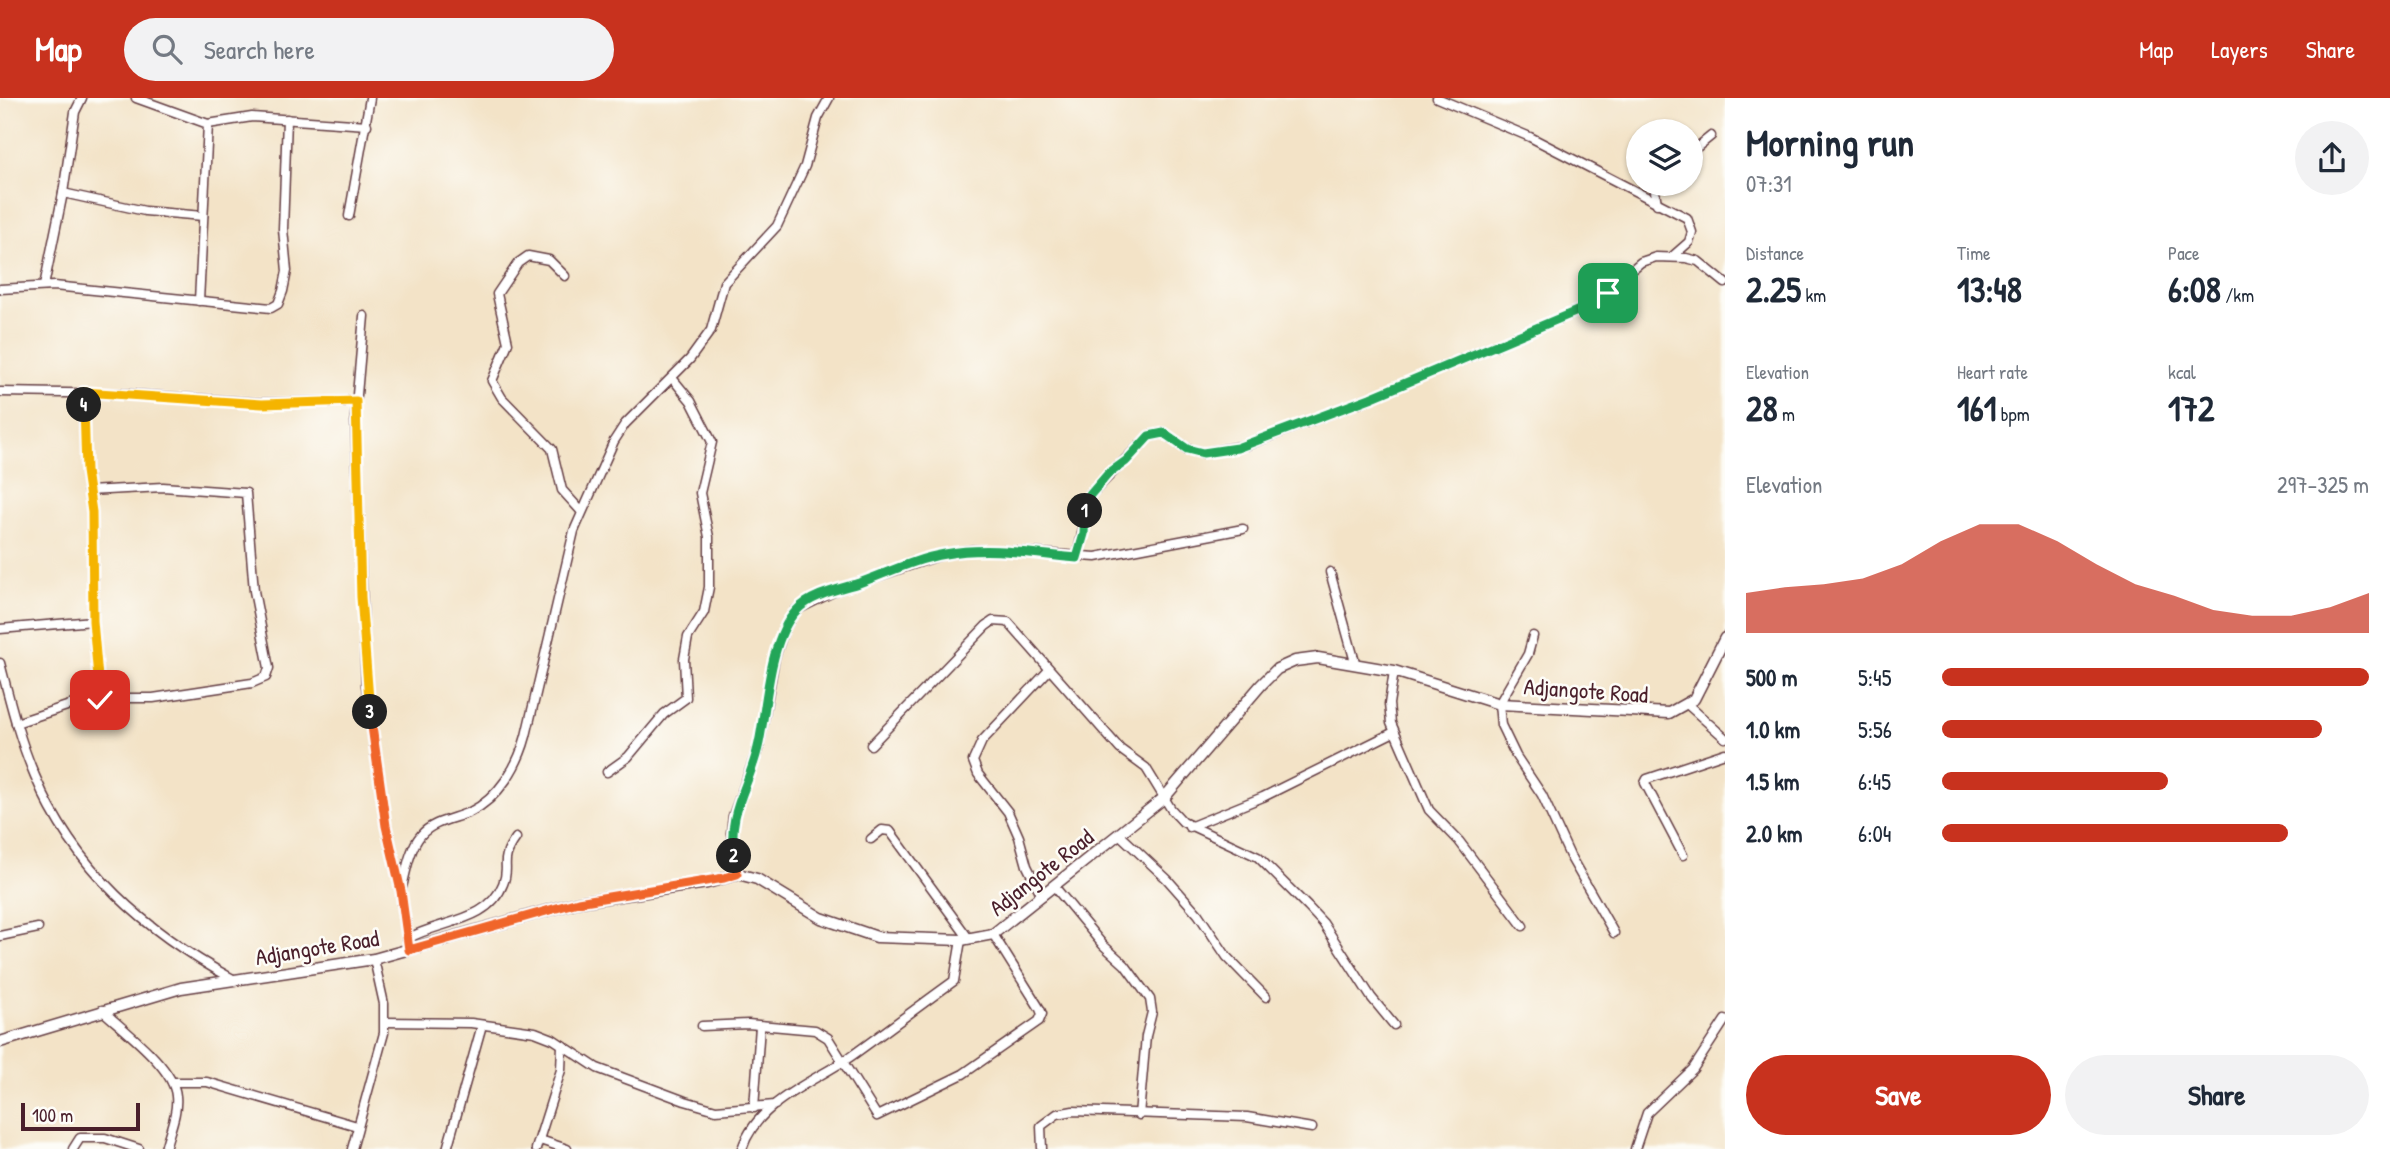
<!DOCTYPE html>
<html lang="en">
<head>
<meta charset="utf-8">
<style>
	:root { --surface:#fff; --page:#f2f2f3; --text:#1f2937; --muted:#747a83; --accent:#c8321e }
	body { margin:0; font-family:"Patrick Hand",sans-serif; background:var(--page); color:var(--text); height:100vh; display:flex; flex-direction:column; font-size:26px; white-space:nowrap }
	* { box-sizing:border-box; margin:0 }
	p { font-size:23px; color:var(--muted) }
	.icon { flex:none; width:38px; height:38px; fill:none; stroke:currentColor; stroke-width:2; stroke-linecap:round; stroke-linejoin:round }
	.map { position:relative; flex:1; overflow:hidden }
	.details { display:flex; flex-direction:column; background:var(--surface); width:665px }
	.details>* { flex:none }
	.controls { position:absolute; left:1626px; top:21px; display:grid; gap:14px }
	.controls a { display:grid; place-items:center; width:77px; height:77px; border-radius:50%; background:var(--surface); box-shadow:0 2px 5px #0004; font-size:35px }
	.scale { position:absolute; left:21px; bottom:18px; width:119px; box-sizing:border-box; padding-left:7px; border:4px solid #4a1f2b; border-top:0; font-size:19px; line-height:24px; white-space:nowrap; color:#4a1f2b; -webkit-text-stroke:5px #fdfcf7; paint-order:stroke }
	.pin { position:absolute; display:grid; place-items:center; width:60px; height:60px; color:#fff; margin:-30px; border-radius:14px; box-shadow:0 4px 10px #0006 }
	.km { position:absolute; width:35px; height:35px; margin:-18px; border-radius:50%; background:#222; color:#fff; font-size:19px; line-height:35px; text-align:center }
	.round { display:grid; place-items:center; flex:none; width:74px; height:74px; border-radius:37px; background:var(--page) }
	.summary { display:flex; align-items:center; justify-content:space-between; height:119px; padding:0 21px }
	h1 { font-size:38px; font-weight:800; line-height:52px }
	.figures { display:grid; grid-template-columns:repeat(3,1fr); gap:10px; height:119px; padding:7px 21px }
	.figures div { display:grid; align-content:center }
	.figures b { font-size:35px; font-weight:800 }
	.figures small { font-size:19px; font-weight:400 }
	.figures p { font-size:19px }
	.chart { height:196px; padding:14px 21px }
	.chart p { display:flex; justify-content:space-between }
	.chart svg { width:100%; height:126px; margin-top:7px; fill:var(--accent); opacity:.7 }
	.action { display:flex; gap:14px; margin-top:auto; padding:14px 21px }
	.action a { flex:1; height:80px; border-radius:42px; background:var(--accent); color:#fff; font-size:28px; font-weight:800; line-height:80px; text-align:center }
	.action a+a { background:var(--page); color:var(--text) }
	ul { padding:0 21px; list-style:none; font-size:23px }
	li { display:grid; grid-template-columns:112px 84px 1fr; align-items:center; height:52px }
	li i { height:18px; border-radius:9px; background:var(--accent) }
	header { display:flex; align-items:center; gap:42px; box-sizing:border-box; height:98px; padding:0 35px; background:var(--accent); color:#fff }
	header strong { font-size:33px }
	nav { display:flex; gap:38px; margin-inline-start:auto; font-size:24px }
	.search { width:490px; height:63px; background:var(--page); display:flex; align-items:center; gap:18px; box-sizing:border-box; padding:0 24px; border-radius:38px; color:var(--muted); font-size:26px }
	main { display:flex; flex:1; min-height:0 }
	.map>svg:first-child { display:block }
</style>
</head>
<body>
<header>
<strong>Map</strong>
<div class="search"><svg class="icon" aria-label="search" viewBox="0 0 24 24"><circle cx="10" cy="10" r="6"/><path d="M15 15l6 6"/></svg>Search here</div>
<nav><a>Map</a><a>Layers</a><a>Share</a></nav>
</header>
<main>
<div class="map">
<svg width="1725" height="1051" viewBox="0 0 1725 1051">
	<rect width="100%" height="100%" fill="#fdfcf7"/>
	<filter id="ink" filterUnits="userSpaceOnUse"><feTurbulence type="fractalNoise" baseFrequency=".0143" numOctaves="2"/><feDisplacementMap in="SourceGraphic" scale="14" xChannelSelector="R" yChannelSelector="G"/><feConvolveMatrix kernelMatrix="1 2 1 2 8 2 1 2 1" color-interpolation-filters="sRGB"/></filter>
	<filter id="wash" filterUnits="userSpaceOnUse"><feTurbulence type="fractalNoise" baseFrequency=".00686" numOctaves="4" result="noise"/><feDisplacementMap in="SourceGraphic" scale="28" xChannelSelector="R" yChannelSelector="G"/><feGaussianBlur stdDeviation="1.57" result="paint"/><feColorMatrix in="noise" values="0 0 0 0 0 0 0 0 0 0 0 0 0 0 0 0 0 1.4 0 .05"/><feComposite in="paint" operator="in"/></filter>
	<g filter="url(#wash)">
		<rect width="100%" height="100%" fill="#f3e3c7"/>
	</g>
	<g filter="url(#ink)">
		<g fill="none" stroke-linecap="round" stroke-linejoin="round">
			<defs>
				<g id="minor">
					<path d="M 136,0 L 208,26 L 199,203"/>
					<path d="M 1437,0 L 1530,39 L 1687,120 L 1692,134 L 1689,144 L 1673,158"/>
					<path d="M 208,26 L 252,19 L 367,27"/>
					<path d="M 1690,55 L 1711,38"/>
					<path d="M 1654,86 L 1657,106"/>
					<path d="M 63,95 L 145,113 L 203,118"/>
					<path d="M 349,118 L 370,0"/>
					<path d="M 565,178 L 549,162 L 528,158 L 518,165 L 497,196 L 508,245 L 492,283 L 502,300 L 552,351 L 562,392 L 581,413"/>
					<path d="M 44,188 L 63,95 L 75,14 L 82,0"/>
					<path d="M 0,191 L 54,188 L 271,210 L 278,206 L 283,193 L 287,173 L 283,131 L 287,21"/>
					<path d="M 364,218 L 355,319 L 366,587 L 386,728 L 401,793 L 409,852"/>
					<path d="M 0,294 L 128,296 L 262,305 L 356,303"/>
					<path d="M 83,294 L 86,373 L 92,414 L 93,523 L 100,602"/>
					<path d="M 1077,460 L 1090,397 L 1149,338 L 1164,335 L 1187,351 L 1203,355 L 1247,347 L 1370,300 L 1589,208 L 1641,164 L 1656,159 L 1686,160 L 1698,163 L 1725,185"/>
					<path d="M 1330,474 L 1355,564"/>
					<path d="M 0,531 L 93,523"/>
					<path d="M 1533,538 L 1528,556 L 1499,606 L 1501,627 L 1516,658 L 1542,697 L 1570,758 L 1614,835"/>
					<path d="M 0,565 C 10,603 19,641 35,678 C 74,771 146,834 233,881"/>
					<path d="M 1394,573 L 1389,606 L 1391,625 L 1429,712 L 1459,743 L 1523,828"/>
					<path d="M 1688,607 L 1725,640"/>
					<path d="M 16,625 L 73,606 L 118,600 L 153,600 L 252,585 L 266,579 L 269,570 L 254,493 L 246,395 L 163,389 L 88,393"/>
					<path d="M 871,647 L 986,528 L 993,523 L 1008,524 L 1120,651 L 1146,670 L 1171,711 L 1183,724 L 1258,759 L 1308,809 L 1323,825 L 1371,899 L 1394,927"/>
					<path d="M 607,674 L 628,659 L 664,616 L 686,600 L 684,561 L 688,539 L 704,514 L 709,489 L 709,439 L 700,395 L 712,344 L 691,303 L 672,280"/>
					<path d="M 1189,729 L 1263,699 L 1394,634"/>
					<path d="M 1120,737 L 1167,781 L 1198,816 L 1227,859 L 1266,899"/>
					<path d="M 871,741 L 882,732 L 890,733 L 969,841"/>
					<path d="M 1683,757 L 1645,685 L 1647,681 L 1725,655"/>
					<path d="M 738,776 L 731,735 L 733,718 L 759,648 L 775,559 L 784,531 L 796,512 L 837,492 L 944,456 L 972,452 L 1006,453 L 1096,459 L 1243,431"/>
					<path d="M 1054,788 L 1103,847 L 1125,867 L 1150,901 L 1152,914 L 1146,938 L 1139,1017"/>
					<path d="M 401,793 C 406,775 409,751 421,737 C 433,723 454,721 470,714 C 499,700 518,668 526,638 L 574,433 L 614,343 L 625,326 L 690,261 L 711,232 L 724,185 L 777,128 L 805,68 L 818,20 L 829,0"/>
					<path d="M 1042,798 L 1027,768 L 1019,739 L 1008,714 L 978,676 L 973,663 L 982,643 L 1049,572"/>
					<path d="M 0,838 L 38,830"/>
					<path d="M 407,841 C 440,822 488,825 503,786 C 511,767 498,765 516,740"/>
					<path d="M 102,912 C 122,931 174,969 176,998 C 178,1015 169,1034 165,1051"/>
					<path d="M 385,924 L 471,925 L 535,934 L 553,941 L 597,970 L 685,1003 L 716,1012 L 775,1007"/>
					<path d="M 702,928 L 748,926 L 815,932 L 828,940 L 877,1018 L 963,976 L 1039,923 L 1042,916 L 1040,911 L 993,836"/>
					<path d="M 172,984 L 207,984 L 357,1028"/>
					<path d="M 754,1010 L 760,928"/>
					<path d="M 540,1042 L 567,1051"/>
					<path d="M 73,1051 L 80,1040 L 105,1040 L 139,1051"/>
					<path d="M 352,1051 L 384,935 L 384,906 L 374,861"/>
					<path d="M 447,1051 L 482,927"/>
					<path d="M 536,1051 L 561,972 L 562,947"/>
					<path d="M 742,1051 C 757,1004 812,985 850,959 C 885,934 919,908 954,883 L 961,842"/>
					<path d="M 1042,1051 L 1041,1028 L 1057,1016 L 1073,1013 L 1247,1019 L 1312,1030"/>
					<path d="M 1635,1051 L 1647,1015 L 1693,971 L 1725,922"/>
				</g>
				<path id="tertiary" d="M 0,944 L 181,890 L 374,861 L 578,804 L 707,785 L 738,776 L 757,781 L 821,820 L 877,839 L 961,842 L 993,836 L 1164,700 L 1261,587 L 1277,571 L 1295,563 L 1318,560 L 1394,573 L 1499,606 L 1669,615 L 1694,601 L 1725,540"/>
			</defs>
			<!-- minor casing -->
			<use href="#minor" stroke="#633c42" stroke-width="11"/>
			<!-- tertiary casing -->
			<use href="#tertiary" stroke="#633c42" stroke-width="13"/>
			<!-- minor -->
			<use href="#minor" stroke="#fff" stroke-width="8"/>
			<!-- tertiary -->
			<use href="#tertiary" stroke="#fff" stroke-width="10"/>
		</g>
	</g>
	<g fill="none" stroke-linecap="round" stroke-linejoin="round" filter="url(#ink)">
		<defs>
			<path id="split-1" d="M 1085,413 L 1090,397 L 1108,376 L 1126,363 L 1149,338 L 1164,335 L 1187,351 L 1203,355 L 1237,350 L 1370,300 L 1589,208 L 1608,195"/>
			<path id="split-2" d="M 734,758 C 727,711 750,689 759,645 C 767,607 769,542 796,513 C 810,497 839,491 859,485 C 887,475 915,461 945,456 C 989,448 1033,456 1077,460 L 1084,436 L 1085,413"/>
			<path id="split-3" d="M 370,614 L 386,728 L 401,793 L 409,852 L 578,804 L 724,780 L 737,776 L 734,758"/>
			<path id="split-4" d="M 84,307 L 83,294 L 262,306 L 356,303 L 361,499 L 370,614"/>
			<path id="split-5" d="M 84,307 L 86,373 L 92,414 L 93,523 L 100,602"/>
		</defs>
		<!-- split-1 casing -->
		<use href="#split-1" stroke="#fff" stroke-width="14"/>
		<!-- split-2 casing -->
		<use href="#split-2" stroke="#fff" stroke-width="14"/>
		<!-- split-3 casing -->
		<use href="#split-3" stroke="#fff" stroke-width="14"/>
		<!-- split-4 casing -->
		<use href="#split-4" stroke="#fff" stroke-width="14"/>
		<!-- split-5 casing -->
		<use href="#split-5" stroke="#fff" stroke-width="14"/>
		<!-- split-1 -->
		<use href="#split-1" stroke="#22a559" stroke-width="9"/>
		<!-- split-2 -->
		<use href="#split-2" stroke="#22a559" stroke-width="9"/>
		<!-- split-3 -->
		<use href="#split-3" stroke="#f0652b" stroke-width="9"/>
		<!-- split-4 -->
		<use href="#split-4" stroke="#f5b400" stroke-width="9"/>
		<!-- split-5 -->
		<use href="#split-5" stroke="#f5b400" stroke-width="9"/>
	</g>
	<g text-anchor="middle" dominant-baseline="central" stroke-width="5" stroke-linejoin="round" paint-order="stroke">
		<!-- street labels -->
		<g font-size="23" fill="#4a1f2b" stroke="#fdfcf7">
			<text transform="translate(1586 592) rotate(4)">Adjangote Road</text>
			<text transform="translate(1041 774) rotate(-38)">Adjangote Road</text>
			<text transform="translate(317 849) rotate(-9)">Adjangote Road</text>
		</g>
	</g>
</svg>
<div class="controls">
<a><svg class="icon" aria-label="layers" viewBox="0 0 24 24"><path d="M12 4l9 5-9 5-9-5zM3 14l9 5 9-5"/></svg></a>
</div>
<div class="scale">100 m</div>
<div class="pin" style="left:1608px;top:195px;background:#1e9e55"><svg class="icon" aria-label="arrive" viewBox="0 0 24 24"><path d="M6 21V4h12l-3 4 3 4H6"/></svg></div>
<div class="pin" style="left:100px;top:602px;background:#d93025"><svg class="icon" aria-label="check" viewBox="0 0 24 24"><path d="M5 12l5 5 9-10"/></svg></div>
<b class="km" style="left:1085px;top:413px">1</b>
<b class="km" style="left:734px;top:758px">2</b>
<b class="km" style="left:370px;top:614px">3</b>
<b class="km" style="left:84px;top:307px">4</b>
</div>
<section class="details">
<div class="summary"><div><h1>Morning run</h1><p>07:31</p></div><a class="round"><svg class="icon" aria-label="share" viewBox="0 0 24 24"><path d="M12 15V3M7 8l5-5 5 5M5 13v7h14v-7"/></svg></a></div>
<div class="figures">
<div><p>Distance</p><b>2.25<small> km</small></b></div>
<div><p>Time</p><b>13:48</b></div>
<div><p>Pace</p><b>6:08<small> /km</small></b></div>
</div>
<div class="figures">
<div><p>Elevation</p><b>28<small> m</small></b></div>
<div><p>Heart rate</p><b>161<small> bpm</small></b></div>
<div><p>kcal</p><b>172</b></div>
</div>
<div class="chart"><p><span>Elevation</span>297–325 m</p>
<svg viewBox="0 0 160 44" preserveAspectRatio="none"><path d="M0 44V30L10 28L20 27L30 25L40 20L50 12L60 6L70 6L80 12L90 20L100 27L110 31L120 36L130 38L140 38L150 35L160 30V44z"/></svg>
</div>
<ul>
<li><b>500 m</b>5:45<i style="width:100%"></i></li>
<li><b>1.0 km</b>5:56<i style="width:89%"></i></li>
<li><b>1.5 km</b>6:45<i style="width:53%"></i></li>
<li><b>2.0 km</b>6:04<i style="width:81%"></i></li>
</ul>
<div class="action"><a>Save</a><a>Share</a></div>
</section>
</main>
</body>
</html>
